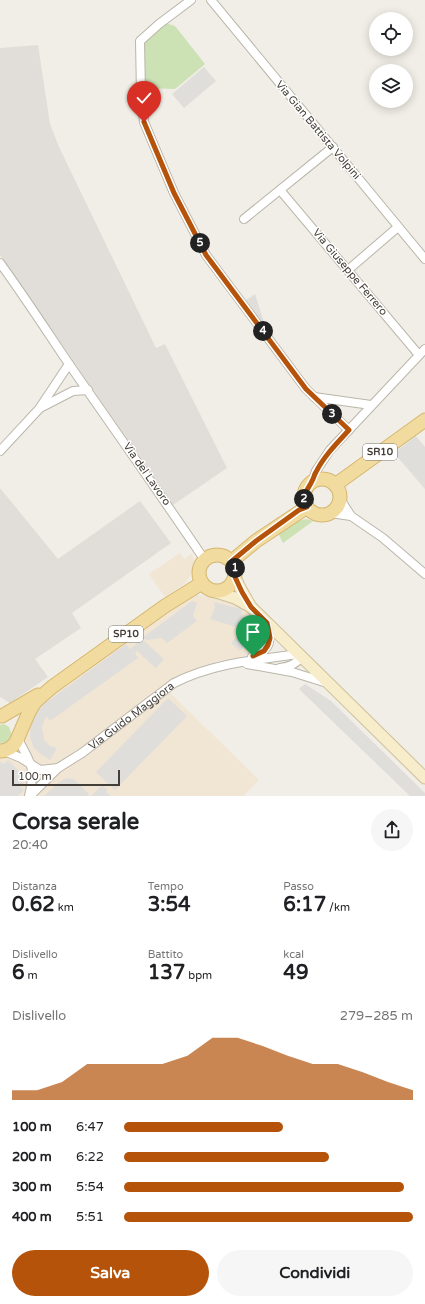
<!DOCTYPE html>
<html lang="it">
<head>
<meta charset="utf-8">
<style>
	:root { --surface:#fff; --page:#f6f6f6; --text:#202124; --muted:#757577; --accent:#b45309 }
	body { margin:0; font-family:"Varela Round",sans-serif; background:var(--page); color:var(--text); height:100vh; display:flex; flex-direction:column; font-size:15px; white-space:nowrap }
	* { box-sizing:border-box; margin:0 }
	p { font-size:13px; color:var(--muted) }
	.icon { flex:none; width:22px; height:22px; fill:none; stroke:currentColor; stroke-width:2; stroke-linecap:round; stroke-linejoin:round }
	.map { position:relative; height:796px; overflow:hidden }
	.sheet { display:flex; flex-direction:column; background:var(--surface); flex:1 }
	.sheet>* { flex:none }
	.controls { position:absolute; left:369px; top:12px; display:grid; gap:8px }
	.controls a { display:grid; place-items:center; width:44px; height:44px; border-radius:50%; background:var(--surface); box-shadow:0 2px 10px #0003; font-size:20px }
	.scale { position:absolute; left:12px; bottom:10px; width:108px; box-sizing:border-box; padding-left:4px; border:2px solid #433e37; border-top:0; font-size:11px; line-height:14px; white-space:nowrap; color:#433e37; -webkit-text-stroke:3px #fff; paint-order:stroke }
	.pin { position:absolute; display:grid; place-items:center; width:34px; height:34px; color:#fff; margin:-41px -17px; border-radius:50% 50% 50% 0; rotate:-45deg; box-shadow:0 0 4px #0007 }
	.pin .icon { rotate:45deg }
	.km { position:absolute; width:20px; height:20px; margin:-10px; border-radius:50%; background:#222; color:#fff; font-size:11px; line-height:20px; text-align:center }
	.round { display:grid; place-items:center; flex:none; width:42px; height:42px; border-radius:21px; background:var(--page) }
	.summary { display:flex; align-items:center; justify-content:space-between; height:68px; padding:0 12px }
	h1 { font-size:22px; font-weight:700; line-height:30px }
	.metrics { display:grid; grid-template-columns:repeat(3,1fr); gap:6px; height:68px; padding:4px 12px }
	.metrics div { display:grid; align-content:center }
	.metrics b { font-size:20px; font-weight:700 }
	.metrics small { font-size:11px; font-weight:400 }
	.metrics p { font-size:11px }
	.chart { height:112px; padding:8px 12px }
	.chart p { display:flex; justify-content:space-between }
	.chart svg { width:100%; height:72px; margin-top:4px; fill:var(--accent); opacity:.7 }
	.action { display:flex; gap:8px; margin-top:auto; padding:8px 12px }
	.action a { flex:1; height:46px; border-radius:24px; background:var(--accent); color:#fff; font-size:16px; font-weight:700; line-height:46px; text-align:center }
	.action a+a { background:var(--page); color:var(--text) }
	ul { padding:0 12px; list-style:none; font-size:13px }
	li { display:grid; grid-template-columns:64px 48px 1fr; align-items:center; height:30px }
	li i { height:10px; border-radius:5px; background:var(--accent) }
	.map>svg:first-child { display:block }
</style>
</head>
<body>
<div class="map">
<svg width="425" height="796" viewBox="0 0 425 796">
	<rect width="100%" height="100%" fill="#f1eee7"/>
	<!-- commercial -->
	<g fill="#f1e5d4">
		<path d="M 180,553 L 184,559 L 192,554 L 194,560 L 192,573 L 184,584 L 165,597 L 149,574 Z"/>
		<path d="M 198,595 L 211,598 L 223,598 L 243,605 L 264,627 L 267,643 L 259,652 L 236,658 L 219,661 L 196,668 L 176,677 L 163,686 L 259,780 L 243,796 L 0,796 L 0,757 L 11,756 L 24,743 L 25,728 L 38,702 L 184,598 Z"/>
	</g>
	<!-- industrial -->
	<g fill="#e1ddd8">
		<path d="M 38,45 L 50,124 L 59,147 L 156,348 L 165,344 L 227,468 L 173,505 L 0,255 L 0,48 Z"/>
		<path d="M 0,488 L 58,559 L 140,501 L 171,543 L 72,613 L 81,628 L 35,659 L 48,677 L 10,703 L 0,697 Z"/>
	</g>
	<!-- green -->
	<g fill="#cce1b4">
		<path d="M 165,23 L 175,26 L 205,64 L 175,89 L 145,88 L 145,39 Z"/>
		<path d="M 306,519 L 313,521 L 283,543 L 278,533 L 294,522 Z"/>
		<path d="M 4,724 L 9,727 L 12,735 L 7,742 L 0,743 L 0,725 Z"/>
	</g>
	<!-- parking -->
	<g fill="#e0dedb">
		<path d="M 204,67 L 216,81 L 184,108 L 172,94 Z"/>
		<path d="M 255,294 L 269,338 L 242,303 Z"/>
		<path d="M 416,436 L 425,447 L 425,489 L 394,453 Z"/>
		<path d="M 192,601 L 197,603 L 193,616 L 197,621 L 167,643 L 162,638 L 147,640 L 142,638 Z"/>
		<path d="M 214,602 L 241,609 L 243,617 L 249,618 L 257,626 L 251,631 L 256,635 L 240,651 L 231,643 L 243,629 L 210,619 L 215,608 Z"/>
		<path d="M 142,639 L 164,659 L 156,668 L 137,651 L 135,653 L 138,658 L 50,721 L 47,717 L 45,718 L 42,728 L 44,740 L 50,746 L 57,748 L 50,760 L 41,754 L 34,748 L 30,737 L 31,721 L 40,707 L 126,644 L 130,649 Z"/>
		<path d="M 305,684 L 331,701 L 425,793 L 425,796 L 410,796 L 299,689 Z"/>
		<path d="M 168,698 L 187,716 L 115,790 L 96,772 Z"/>
		<path d="M 8,760 L 25,777 L 22,781 L 24,783 L 20,786 L 24,790 L 18,796 L 0,796 L 0,762 L 4,764 Z"/>
		<path d="M 67,778 L 74,779 L 89,794 L 88,796 L 44,796 L 59,782 Z"/>
		<path d="M 102,785 L 108,790 L 106,792 L 111,796 L 91,796 Z"/>
	</g>
	<g fill="none" stroke-linecap="round" stroke-linejoin="round">
		<defs>
			<g id="street">
				<path d="M 191,0 L 159,24 L 140,41 L 141,94 L 144,122 L 174,193 L 206,255 L 306,389 L 349,430"/>
				<path d="M 211,0 L 425,259"/>
				<path d="M 280,190 L 419,355"/>
				<path d="M 244,219 L 333,147"/>
				<path d="M 0,263 C 24,296 46,330 69,364 C 114,429 160,494 204,559"/>
				<path d="M 348,270 L 398,227"/>
				<path d="M 314,397 L 371,405"/>
				<path d="M 40,408 L 73,391 L 88,390"/>
				<path d="M 0,451 L 39,409 L 69,364"/>
				<path d="M 312,483 L 316,471 L 330,450 L 425,349"/>
				<path d="M 340,499 L 351,516 L 383,538 L 425,574"/>
				<path d="M 330,513 L 351,516"/>
				<path d="M 252,657 C 272,649 271,642 267,623"/>
				<path d="M 247,664 L 292,672 L 327,683"/>
				<path d="M 280,668 C 288,667 296,665 301,657"/>
				<path d="M 18,739 C 31,765 36,766 29,796"/>
				<path id="s1" d="M 4,751 L 21,758 L 40,770 L 58,768 L 82,753 L 174,683 C 213,663 255,660 298,654"/>
				<path d="M 30,796 L 58,768"/>
			</g>
			<g id="secondary">
				<path d="M 235,577 L 239,586 L 251,607 L 425,778"/>
				<path d="M 213,591 L 235,598 L 251,607"/>
			</g>
			<g id="primary">
				<circle cx="322" cy="497" r="18"/>
				<path d="M 335,485 L 425,420"/>
				<circle cx="217" cy="573" r="18"/>
				<path d="M 232,561 L 256,541 L 307,507"/>
				<path d="M 2,716 L 38,695"/>
				<path d="M 0,751 C 7,751 12,748 16,742 L 29,712 L 35,702 L 52,687 L 165,606 L 202,583"/>
			</g>
		</defs>
		<!-- street casing -->
		<use href="#street" stroke="#bbb6aa" stroke-width="10"/>
		<!-- secondary casing -->
		<use href="#secondary" stroke="#ccc09b" stroke-width="13"/>
		<!-- primary casing -->
		<use href="#primary" stroke="#d5b871" stroke-width="15"/>
		<!-- street -->
		<use href="#street" stroke="#fff" stroke-width="8"/>
		<!-- secondary -->
		<use href="#secondary" stroke="#f8edca" stroke-width="11"/>
		<!-- primary -->
		<use href="#primary" stroke="#f2db9f" stroke-width="13"/>
	</g>
	<g fill="none" stroke-linecap="round" stroke-linejoin="round">
		<defs>
			<path id="route" d="M 144,122 L 174,193 L 206,255 L 306,389 L 349,430 C 337,443 324,456 316,472 C 314,475 314,478 312,481 C 307,492 301,493 307,507 L 299,510 L 256,541 L 232,561 L 234,566 L 235,577 L 242,592 L 251,607 L 267,623 L 270,638 L 268,645 L 264,651 L 253,656"/>
		</defs>
		<!-- route casing -->
		<use href="#route" stroke="#fff" stroke-width="8"/>
		<!-- route -->
		<use href="#route" stroke="#b45309" stroke-width="5"/>
	</g>
	<g text-anchor="middle" dominant-baseline="central" stroke-width="3" stroke-linejoin="round" paint-order="stroke">
		<!-- shield labels -->
		<g fill="#fff" stroke="#7b7873" stroke-width="1">
			<rect x="363" y="444" width="34" height="16" rx="3"/>
			<rect x="109" y="626" width="34" height="16" rx="3"/>
		</g>
		<g font-size="10" font-weight="bold" fill="#433e37">
			<text x="380" y="452">SR10</text>
			<text x="126" y="634">SP10</text>
		</g>
		<!-- street labels -->
		<g font-size="11" fill="#433e37" stroke="#fff">
			<text transform="translate(318 130) rotate(50)">Via Gian Battista Volpini</text>
			<text transform="translate(350 272) rotate(50)">Via Giuseppe Ferrero</text>
			<text transform="translate(147 474) rotate(55)">Via del Lavoro</text>
			<text stroke="none"><textPath href="#s1" startOffset="149">Via Guido Maggiora</textPath></text>
		</g>
	</g>
</svg>
<div class="controls">
<a><svg class="icon" aria-label="locate" viewBox="0 0 24 24"><circle cx="12" cy="12" r="6"/><path d="M12 2v4M12 18v4M2 12h4M18 12h4"/></svg></a>
<a><svg class="icon" aria-label="layers" viewBox="0 0 24 24"><path d="M12 4l9 5-9 5-9-5zM3 14l9 5 9-5"/></svg></a>
</div>
<div class="scale">100 m</div>
<div class="pin" style="left:253px;top:656px;background:#1e9e55"><svg class="icon" aria-label="arrive" viewBox="0 0 24 24"><path d="M6 21V4h12l-3 4 3 4H6"/></svg></div>
<div class="pin" style="left:144px;top:122px;background:#d93025"><svg class="icon" aria-label="check" viewBox="0 0 24 24"><path d="M5 12l5 5 9-10"/></svg></div>
<b class="km" style="left:235px;top:568px">1</b>
<b class="km" style="left:304px;top:499px">2</b>
<b class="km" style="left:332px;top:414px">3</b>
<b class="km" style="left:263px;top:331px">4</b>
<b class="km" style="left:200px;top:243px">5</b>
</div>
<section class="sheet">
<div class="summary"><div><h1>Corsa serale</h1><p>20:40</p></div><a class="round"><svg class="icon" aria-label="share" viewBox="0 0 24 24"><path d="M12 15V3M7 8l5-5 5 5M5 13v7h14v-7"/></svg></a></div>
<div class="metrics">
<div><p>Distanza</p><b>0.62<small> km</small></b></div>
<div><p>Tempo</p><b>3:54</b></div>
<div><p>Passo</p><b>6:17<small> /km</small></b></div>
</div>
<div class="metrics">
<div><p>Dislivello</p><b>6<small> m</small></b></div>
<div><p>Battito</p><b>137<small> bpm</small></b></div>
<div><p>kcal</p><b>49</b></div>
</div>
<div class="chart"><p><span>Dislivello</span>279–285 m</p>
<svg viewBox="0 0 160 44" preserveAspectRatio="none"><path d="M0 44V38L10 38L20 33L30 22L40 22L50 22L60 22L70 17L80 6L90 6L100 11L110 17L120 22L130 22L140 27L150 33L160 38V44z"/></svg>
</div>
<ul>
<li><b>100 m</b>6:47<i style="width:55%"></i></li>
<li><b>200 m</b>6:22<i style="width:71%"></i></li>
<li><b>300 m</b>5:54<i style="width:97%"></i></li>
<li><b>400 m</b>5:51<i style="width:100%"></i></li>
</ul>
<div class="action"><a>Salva</a><a>Condividi</a></div>
</section>
</body>
</html>
